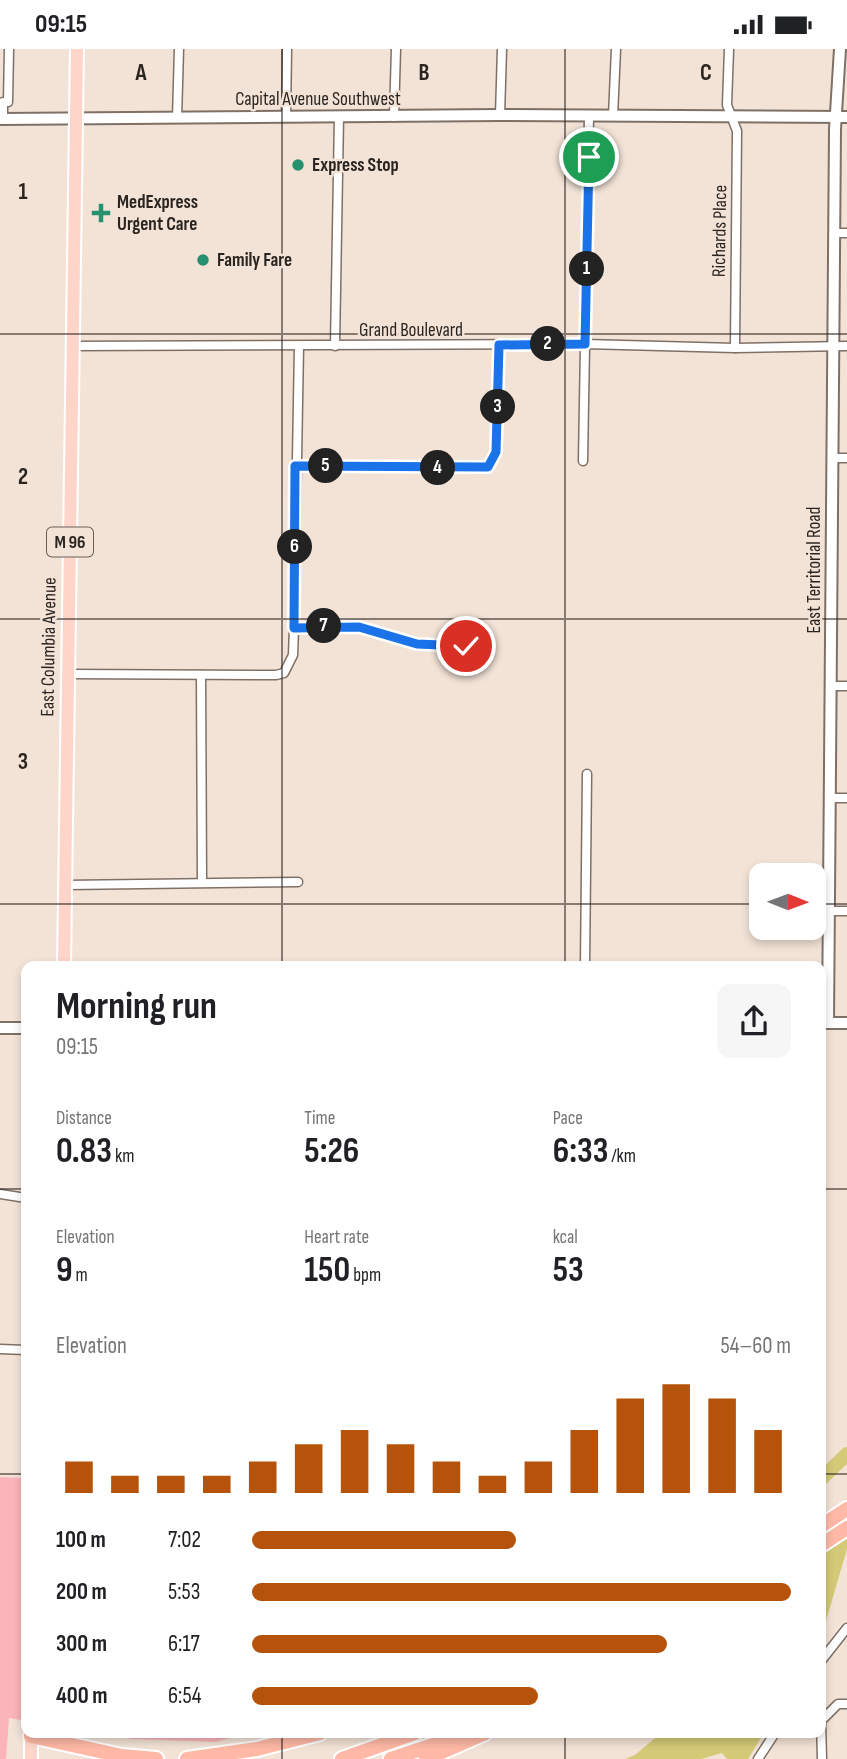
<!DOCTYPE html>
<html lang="en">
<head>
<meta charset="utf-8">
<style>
	:root { --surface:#fff; --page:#f6f6f6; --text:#202124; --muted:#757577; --accent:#b45309 }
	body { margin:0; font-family:"Sofia Sans Condensed",sans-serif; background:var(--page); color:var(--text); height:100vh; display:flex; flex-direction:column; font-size:26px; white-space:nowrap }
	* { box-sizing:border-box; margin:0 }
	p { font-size:23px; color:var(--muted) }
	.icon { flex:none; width:38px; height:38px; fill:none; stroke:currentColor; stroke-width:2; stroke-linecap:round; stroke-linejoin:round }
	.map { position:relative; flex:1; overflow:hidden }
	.side { position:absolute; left:21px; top:912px; width:805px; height:777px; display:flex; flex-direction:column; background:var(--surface); border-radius:14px; box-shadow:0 4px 10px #0003 }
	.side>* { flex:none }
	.needle { width:46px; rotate:91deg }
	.buttons { position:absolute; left:749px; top:814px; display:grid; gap:14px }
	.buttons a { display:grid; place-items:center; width:77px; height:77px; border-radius:14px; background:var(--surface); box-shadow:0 4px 10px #0003; font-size:35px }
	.pin { position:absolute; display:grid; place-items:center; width:60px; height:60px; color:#fff; margin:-30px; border:4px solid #fff; border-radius:50%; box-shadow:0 2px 7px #0007 }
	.km { position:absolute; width:35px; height:35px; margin:-18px; border-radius:50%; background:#222; color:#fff; font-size:19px; line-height:35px; text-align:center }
	.round { display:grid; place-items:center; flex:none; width:74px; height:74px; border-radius:14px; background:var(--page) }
	.head { display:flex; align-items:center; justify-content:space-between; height:119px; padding:0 35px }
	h1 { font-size:38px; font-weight:700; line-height:52px }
	.stats { display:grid; grid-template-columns:repeat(3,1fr); gap:10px; height:119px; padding:7px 35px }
	.stats div { display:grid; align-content:center }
	.stats b { font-size:35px; font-weight:700 }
	.stats small { font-size:19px; font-weight:400 }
	.stats p { font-size:19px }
	.chart { height:196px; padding:14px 35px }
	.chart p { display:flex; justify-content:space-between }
	.chart svg { width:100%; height:126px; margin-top:7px; stroke:var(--accent); stroke-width:6 }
	ul { padding:0 35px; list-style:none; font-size:23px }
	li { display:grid; grid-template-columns:112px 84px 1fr; align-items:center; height:52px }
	li i { height:18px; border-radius:9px; background:var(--accent) }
	.status { display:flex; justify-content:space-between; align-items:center; height:49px; padding:0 35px; background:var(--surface); direction:ltr }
	.status svg { height:19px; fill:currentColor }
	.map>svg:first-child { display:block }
</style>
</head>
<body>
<div class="status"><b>09:15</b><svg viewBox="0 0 49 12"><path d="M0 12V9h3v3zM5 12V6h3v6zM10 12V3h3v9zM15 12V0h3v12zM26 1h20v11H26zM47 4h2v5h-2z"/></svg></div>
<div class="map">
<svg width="847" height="1710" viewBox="0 0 847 1710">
	<rect width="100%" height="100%" fill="#f3e3d7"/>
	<!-- green -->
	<g fill="#fbb5ba">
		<path d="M 0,1428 L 26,1429 L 26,1672 L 9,1669 L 6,1710 L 0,1710 Z"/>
		<path d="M 93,1684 L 247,1684 L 216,1693 L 132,1690 Z"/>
	</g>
	<!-- water -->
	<g fill="#d4c976">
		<path d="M 847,1488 L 847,1500 L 821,1589 L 821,1507 Z"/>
		<path d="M 661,1684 L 764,1684 L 748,1710 L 727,1710 L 722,1704 L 701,1710 L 625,1710 L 635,1706 Z"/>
	</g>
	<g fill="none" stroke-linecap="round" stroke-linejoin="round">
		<!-- river -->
		<path stroke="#d4c976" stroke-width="14" d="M 821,1430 L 847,1405"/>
		<defs>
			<g id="street">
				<path d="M 729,0 L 727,56 L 737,82 L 735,299"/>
				<path d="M 500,66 L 502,0"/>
				<path d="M 286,67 L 287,0"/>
				<path d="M 613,67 L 616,0"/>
				<path d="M 394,68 L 396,0"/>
				<path d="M 177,69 L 179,0"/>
				<path d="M 3,70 L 3,53 L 8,53 L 9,0"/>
				<path d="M 835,184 L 847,184"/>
				<path d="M 72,297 L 585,295 L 735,299 L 847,297"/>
				<path d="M 335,297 L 339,67"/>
				<path d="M 833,409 L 847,409"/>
				<path d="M 583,412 L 589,67"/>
				<path d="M 295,417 L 488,418 L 496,403 L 499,296"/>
				<path d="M 294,579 L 359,578 L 417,595 L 466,597"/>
				<path d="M 68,625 L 276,626 L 284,624 L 293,606 L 294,579 L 299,297"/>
				<path d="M 201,626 L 202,833"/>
				<path d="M 831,637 L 847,637"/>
				<path d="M 830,749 L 847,749"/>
				<path d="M 66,836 L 298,833"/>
				<path d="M 829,862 L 847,862"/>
				<path d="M 585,917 L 587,725"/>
				<path d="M 0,1145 L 26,1149"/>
				<path d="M 0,1300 L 26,1301"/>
				<path d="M 821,1612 L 847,1579"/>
				<path d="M 758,1710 L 775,1684"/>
				<path d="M 822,1710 L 821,1672 L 838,1655 L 847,1655"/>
			</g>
			<g id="secondary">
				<path d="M 0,70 L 500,66 L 847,68"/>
				<path d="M 822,974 L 847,974"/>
				<path d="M 828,974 L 835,80 L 840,0"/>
				<path d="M 0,979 L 26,979"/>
			</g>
			<g id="primary">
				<path d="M 64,917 L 77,0"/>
				<path d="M 31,1684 L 31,1710"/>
			</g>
			<g id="highway">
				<path d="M 821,1477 L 847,1460"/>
				<path d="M 821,1496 L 847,1479"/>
				<path d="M 31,1687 L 122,1707 L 156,1710"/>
				<path d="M 187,1710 L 257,1700 L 320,1684"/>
				<path d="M 342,1710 L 415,1684"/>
				<path d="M 391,1710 L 470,1684"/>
				<path d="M 426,1710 L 485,1684"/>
			</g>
		</defs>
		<!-- street casing -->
		<use href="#street" stroke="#7f7066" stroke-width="11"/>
		<!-- secondary casing -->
		<use href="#secondary" stroke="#7f7066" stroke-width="14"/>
		<!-- primary casing -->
		<use href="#primary" stroke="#fff" stroke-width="16"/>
		<!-- highway casing -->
		<use href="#highway" stroke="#fff" stroke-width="18"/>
		<!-- street -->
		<use href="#street" stroke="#fff" stroke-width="8"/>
		<!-- secondary -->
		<use href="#secondary" stroke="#fff" stroke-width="10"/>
		<!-- primary -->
		<use href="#primary" stroke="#ffd5ca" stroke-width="12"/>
		<!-- highway -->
		<use href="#highway" stroke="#ffb9a6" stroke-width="14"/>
	</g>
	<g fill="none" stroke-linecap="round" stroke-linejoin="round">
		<defs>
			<path id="route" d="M 466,597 L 417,595 L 359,578 L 294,579 L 295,417 L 488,418 L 496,403 L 499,296 L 585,295 L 589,108"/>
		</defs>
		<!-- route casing -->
		<use href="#route" stroke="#fff" stroke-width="14"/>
		<!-- route -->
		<use href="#route" stroke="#1a73e8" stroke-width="9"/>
	</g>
	<!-- grid -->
	<path fill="none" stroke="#2b2521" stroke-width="2" stroke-opacity="0.55" d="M 282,0 L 282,917M 565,0 L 565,917M 0,285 L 847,285M 0,570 L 847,570M 0,855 L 761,855M 814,855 L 847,855M 0,1140 L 26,1140M 821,1140 L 847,1140M 0,1425 L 26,1425M 821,1425 L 847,1425M 282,1684 L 282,1710M 565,1684 L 565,1710"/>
	<!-- markers -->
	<g fill="#27916f" stroke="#f3e3d7" stroke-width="2.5">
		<circle cx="298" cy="116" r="7"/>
		<path d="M97.5 153.5h7v7h7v7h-7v7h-7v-7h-7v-7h7z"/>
		<circle cx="203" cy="211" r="7"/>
	</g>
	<g text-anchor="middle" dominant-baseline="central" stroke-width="5" stroke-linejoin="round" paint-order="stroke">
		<!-- shield labels -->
		<rect fill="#f3e3d7" stroke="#675e58" stroke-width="2" x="47" y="478.5" width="46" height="29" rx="5"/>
		<g font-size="18" font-weight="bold" fill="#2b2521">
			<text x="70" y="493">M 96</text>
		</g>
		<!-- street labels -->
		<g font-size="19" fill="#2b2521" stroke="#f3e3d7">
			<text x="318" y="50">Capital Avenue Southwest</text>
			<text transform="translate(720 182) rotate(-89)">Richards Place</text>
			<text x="411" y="281">Grand Boulevard</text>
			<text transform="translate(814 521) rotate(-90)">East Territorial Road</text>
			<text transform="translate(49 598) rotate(-89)">East Columbia Avenue</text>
		</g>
		<!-- poi labels -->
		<g font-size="19" font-weight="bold" fill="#2b2521" stroke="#f3e3d7" text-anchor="start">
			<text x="312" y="116">Express Stop</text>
			<text x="117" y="153">MedExpress<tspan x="117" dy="22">Urgent Care</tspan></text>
			<text x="217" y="211">Family Fare</text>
		</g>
	</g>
	<g font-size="23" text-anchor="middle" font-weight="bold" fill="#2b2521" stroke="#f3e3d7" stroke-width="5" stroke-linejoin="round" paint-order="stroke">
		<text x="141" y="31">A</text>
		<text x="424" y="31">B</text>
		<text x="706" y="31">C</text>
		<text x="23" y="150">1</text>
		<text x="23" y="435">2</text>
		<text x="23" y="720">3</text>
	</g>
</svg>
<div class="buttons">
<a><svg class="needle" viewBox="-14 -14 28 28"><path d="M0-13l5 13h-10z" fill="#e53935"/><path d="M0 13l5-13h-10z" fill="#757577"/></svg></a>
</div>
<div class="pin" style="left:589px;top:108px;background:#1e9e55"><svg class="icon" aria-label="arrive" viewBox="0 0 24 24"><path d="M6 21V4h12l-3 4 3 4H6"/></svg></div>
<div class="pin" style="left:466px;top:597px;background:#d93025"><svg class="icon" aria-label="check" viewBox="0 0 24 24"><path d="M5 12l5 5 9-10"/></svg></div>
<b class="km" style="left:587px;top:220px">1</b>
<b class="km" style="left:548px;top:295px">2</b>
<b class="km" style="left:498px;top:358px">3</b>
<b class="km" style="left:438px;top:419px">4</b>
<b class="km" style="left:326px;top:417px">5</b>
<b class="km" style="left:295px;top:498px">6</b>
<b class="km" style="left:324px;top:577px">7</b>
<section class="side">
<div class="head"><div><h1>Morning run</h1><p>09:15</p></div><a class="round"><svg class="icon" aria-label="share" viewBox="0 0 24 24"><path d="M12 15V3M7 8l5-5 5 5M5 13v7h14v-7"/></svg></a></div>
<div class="stats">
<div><p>Distance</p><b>0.83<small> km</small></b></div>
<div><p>Time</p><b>5:26</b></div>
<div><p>Pace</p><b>6:33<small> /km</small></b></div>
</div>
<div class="stats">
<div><p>Elevation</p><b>9<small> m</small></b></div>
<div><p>Heart rate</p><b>150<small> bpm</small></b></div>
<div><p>kcal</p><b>53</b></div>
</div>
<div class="chart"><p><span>Elevation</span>54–60 m</p>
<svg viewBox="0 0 160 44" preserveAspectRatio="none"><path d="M5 44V33M15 44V38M25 44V38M35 44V38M45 44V33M55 44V27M65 44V22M75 44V27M85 44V33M95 44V38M105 44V33M115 44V22M125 44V11M135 44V6M145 44V11M155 44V22"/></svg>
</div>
<ul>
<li><b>100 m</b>7:02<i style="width:49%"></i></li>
<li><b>200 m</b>5:53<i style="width:100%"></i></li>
<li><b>300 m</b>6:17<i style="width:77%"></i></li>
<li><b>400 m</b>6:54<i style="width:53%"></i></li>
</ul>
</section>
</div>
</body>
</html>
